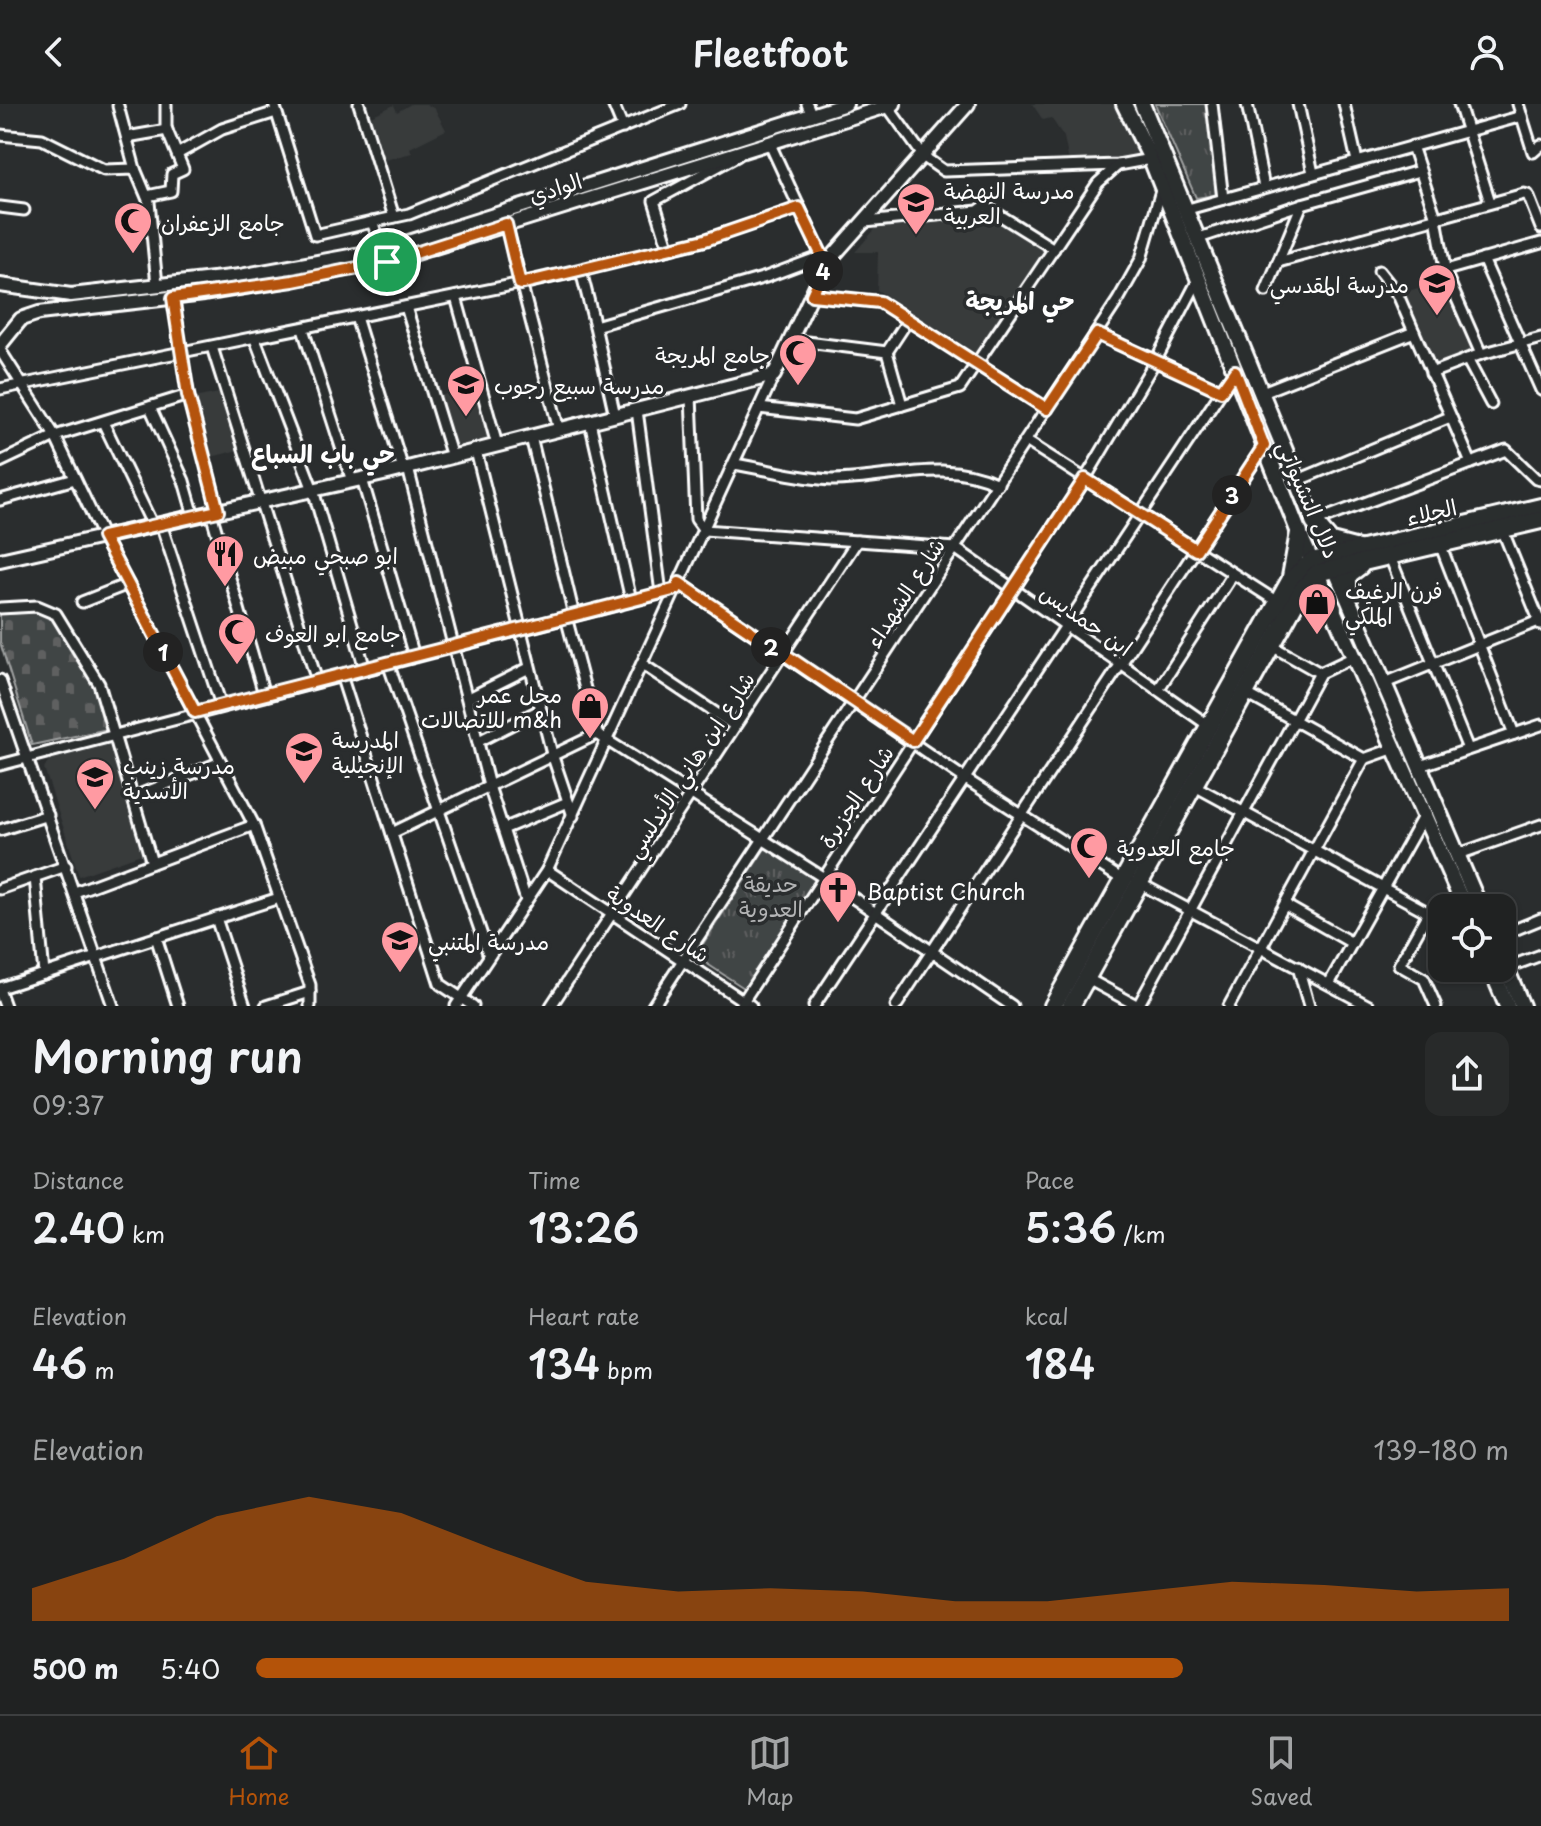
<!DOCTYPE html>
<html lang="en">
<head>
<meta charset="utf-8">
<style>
	:root { --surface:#202222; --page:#282a2a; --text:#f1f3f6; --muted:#a2a4a5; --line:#3d3f40; --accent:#b45309 }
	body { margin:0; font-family:"Playpen Sans","Playpen Sans Arabic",sans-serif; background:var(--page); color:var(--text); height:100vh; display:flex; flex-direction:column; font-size:30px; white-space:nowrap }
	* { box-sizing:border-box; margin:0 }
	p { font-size:26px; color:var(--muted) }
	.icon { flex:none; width:44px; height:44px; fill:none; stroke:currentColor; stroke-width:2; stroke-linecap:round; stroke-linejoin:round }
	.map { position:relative; height:902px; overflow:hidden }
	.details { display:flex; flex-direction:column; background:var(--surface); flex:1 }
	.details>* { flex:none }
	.controls { position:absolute; left:1428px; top:790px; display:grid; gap:16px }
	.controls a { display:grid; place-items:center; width:88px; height:88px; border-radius:16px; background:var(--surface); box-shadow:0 2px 6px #0004,0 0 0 2px var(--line); font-size:40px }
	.pin { position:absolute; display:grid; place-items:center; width:68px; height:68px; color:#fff; margin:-34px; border:4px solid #fff; border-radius:50%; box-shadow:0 2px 8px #0007 }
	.km { position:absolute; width:40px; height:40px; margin:-20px; border-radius:50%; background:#222; color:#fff; font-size:22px; line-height:40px; text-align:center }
	.round { display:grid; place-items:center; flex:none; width:84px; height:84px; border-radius:16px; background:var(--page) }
	.overview { display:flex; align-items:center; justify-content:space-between; height:136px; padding:0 32px }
	h1 { font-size:44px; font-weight:600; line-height:60px }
	.metrics { display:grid; grid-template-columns:repeat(3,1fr); gap:12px; height:136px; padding:8px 32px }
	.metrics div { display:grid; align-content:center }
	.metrics b { font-size:40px; font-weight:600 }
	.metrics small { font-size:22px; font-weight:400 }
	.metrics p { font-size:22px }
	.chart { height:224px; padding:16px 32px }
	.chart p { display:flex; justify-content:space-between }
	.chart svg { width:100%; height:144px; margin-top:8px; fill:var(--accent); opacity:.7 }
	ul { padding:0 32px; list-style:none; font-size:26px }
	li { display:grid; grid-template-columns:128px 96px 1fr; align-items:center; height:60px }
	li i { height:20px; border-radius:10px; background:var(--accent) }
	header { display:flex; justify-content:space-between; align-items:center; height:104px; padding:0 32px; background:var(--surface); font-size:36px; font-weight:600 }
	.tab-bar { display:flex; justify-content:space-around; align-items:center; height:112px; border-top:2px solid var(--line); background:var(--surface); font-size:22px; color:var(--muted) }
	.tab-bar a { display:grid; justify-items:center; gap:4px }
	.tab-bar .current { color:var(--accent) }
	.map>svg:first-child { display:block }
</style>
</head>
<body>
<header><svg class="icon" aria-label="back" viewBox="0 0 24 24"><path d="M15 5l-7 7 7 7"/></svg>Fleetfoot<svg class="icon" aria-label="person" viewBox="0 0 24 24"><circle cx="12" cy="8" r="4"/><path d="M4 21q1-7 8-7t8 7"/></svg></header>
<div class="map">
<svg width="1541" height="902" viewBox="0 0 1541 902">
	<defs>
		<pattern id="cemetery-stones" width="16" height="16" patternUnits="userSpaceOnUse" patternTransform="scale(2)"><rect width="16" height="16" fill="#414445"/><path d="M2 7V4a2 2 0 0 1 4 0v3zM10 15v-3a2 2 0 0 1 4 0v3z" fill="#5e6061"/></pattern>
		<pattern id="park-tufts" width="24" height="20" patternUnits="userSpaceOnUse" patternTransform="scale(2)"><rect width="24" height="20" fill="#414445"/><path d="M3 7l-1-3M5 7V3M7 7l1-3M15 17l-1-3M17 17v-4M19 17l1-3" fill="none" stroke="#5e6061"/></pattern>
	</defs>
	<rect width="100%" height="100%" fill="#2a2d2e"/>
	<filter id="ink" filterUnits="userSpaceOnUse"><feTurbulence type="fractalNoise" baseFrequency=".0125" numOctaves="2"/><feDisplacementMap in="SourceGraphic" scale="16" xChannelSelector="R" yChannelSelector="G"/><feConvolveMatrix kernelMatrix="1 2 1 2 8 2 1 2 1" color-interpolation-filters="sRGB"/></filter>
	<g filter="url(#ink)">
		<!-- built -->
		<g fill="#373a3b">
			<path d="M 411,0 L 426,0 L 435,5 L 446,26 L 410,44 L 412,49 L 385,56 L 371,12 L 394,1 L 397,8 Z"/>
			<path d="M 1032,0 L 1114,0 L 1125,16 L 1138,53 L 1069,58 L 1064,33 L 1051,14 L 1043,16 Z"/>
			<path d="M 984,106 L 1045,148 L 976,252 L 877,186 L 878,148 L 855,148 L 877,123 L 980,111 Z"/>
			<path d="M 1445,175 L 1474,245 L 1471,249 L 1432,262 L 1403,189 Z"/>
			<path d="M 476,279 L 491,337 L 455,347 L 440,292 Z"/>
			<path d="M 223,288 L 242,345 L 208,354 L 194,294 Z"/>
			<path d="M 111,636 L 144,749 L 79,772 L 44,664 L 54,648 Z"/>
		</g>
		<!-- cemetery -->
		<path fill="url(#cemetery-stones)" stroke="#a0a2a2" stroke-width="2" d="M 42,508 L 56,518 L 102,591 L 108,625 L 32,641 L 0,538 L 0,510 Z"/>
		<!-- park -->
		<g fill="url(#park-tufts)" stroke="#a0a2a2" stroke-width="2">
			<path d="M 1155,0 L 1209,0 L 1216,91 L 1196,94 Z"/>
			<path d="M 766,743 L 819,774 L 744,884 L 695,852 Z"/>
		</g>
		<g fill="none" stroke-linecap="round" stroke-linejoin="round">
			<defs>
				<g id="street">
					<path d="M 274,0 L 315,131 L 372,118"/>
					<path d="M 359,0 L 394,113"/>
					<path d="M 613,0 L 623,24"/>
					<path d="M 807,0 L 812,12"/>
					<path d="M 886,0 L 924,53 L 944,67 L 1118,61 L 1151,55"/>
					<path d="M 1212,0 L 1223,95"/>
					<path d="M 1247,0 L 1264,83"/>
					<path d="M 1298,0 L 1313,69"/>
					<path d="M 1344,0 L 1357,57"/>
					<path d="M 1459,0 L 1490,98"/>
					<path d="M 1518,0 L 1533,48 L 1541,41"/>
					<path d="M 118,2 L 135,65"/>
					<path d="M 0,31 L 42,35 L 104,66 L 135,65 L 149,98 L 157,181"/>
					<path d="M 127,33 L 167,26"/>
					<path d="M 769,38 L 824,157"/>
					<path d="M 1412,42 L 1436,114 L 1446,170 L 1481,250"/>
					<path d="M 179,49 L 222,25 L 276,8"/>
					<path d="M 147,92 L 171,87 L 172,70 L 183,65 L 166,24 L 166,0"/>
					<path d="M 1302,100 L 1419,67"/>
					<path d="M 0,103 L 24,106"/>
					<path d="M 1188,105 L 1522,12"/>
					<path d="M 865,118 L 978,107 L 985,102 L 1054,145"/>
					<path d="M 506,120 L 559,326"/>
					<path d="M 1199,134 L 1302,100 L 1266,187"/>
					<path d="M 669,145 L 654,97 L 737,52"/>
					<path d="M 383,146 L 372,118 L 409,110 L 680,0"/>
					<path d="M 1483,155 L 1541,286"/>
					<path d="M 1278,158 L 1524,90 L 1528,91 L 1541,124"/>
					<path d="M 1446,166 L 1541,139"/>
					<path d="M 581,167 L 595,222 L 766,173 L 822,152"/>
					<path d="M 1379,167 L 1398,191 L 1471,359"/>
					<path d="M 812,191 L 880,198 L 1047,305"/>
					<path d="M 456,193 L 497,341"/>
					<path d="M 173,194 L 188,291 L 218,407"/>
					<path d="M 406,203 L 452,353"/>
					<path d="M 356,213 L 403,365"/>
					<path d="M 595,222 L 615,312"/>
					<path d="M 303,225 L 352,377"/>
					<path d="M 1097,230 L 1221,287"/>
					<path d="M 255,235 L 313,386 L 365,565"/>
					<path d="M 791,236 L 887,248 L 908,216"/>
					<path d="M 212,243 L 317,577"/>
					<path d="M 0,246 L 55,332 L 103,433 L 254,721 L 310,881 L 310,902"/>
					<path d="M 887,248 L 902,301"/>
					<path d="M 1467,255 L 1491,300"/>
					<path d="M 1431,269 L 1481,250 L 1541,234"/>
					<path d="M 0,285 L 581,167 L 705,136 L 799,104"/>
					<path d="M 1260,289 L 1414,228"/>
					<path d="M 691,292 L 696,415 L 704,426 L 955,444 L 1208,621"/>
					<path d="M 150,303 L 184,377 L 194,412"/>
					<path d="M 759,304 L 855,315 L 960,284 L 1098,79 L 1118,61"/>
					<path d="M 637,306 L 661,489"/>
					<path d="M 103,318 L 153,422"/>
					<path d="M 590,318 L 631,496"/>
					<path d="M 531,333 L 574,511"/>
					<path d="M 1026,337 L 1276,497"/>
					<path d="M 476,347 L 552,650 L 573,712"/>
					<path d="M 0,358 L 55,332 L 188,291"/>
					<path d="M 734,360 C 766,365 800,375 832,376 C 891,376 942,353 998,380"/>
					<path d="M 408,364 L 489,682 L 526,796"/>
					<path d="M 362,375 L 414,552"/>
					<path d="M 1296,377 L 1450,313"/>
					<path d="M 0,396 L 75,375"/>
					<path d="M 211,409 L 264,590"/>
					<path d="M 1314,418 L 1506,346 L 1536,375 L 1541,376"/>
					<path d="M 161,420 L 221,601"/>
					<path d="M 1502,425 L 1541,521"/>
					<path d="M 1440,440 L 1514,630"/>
					<path d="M 1390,453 L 1468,645"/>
					<path d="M 679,479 L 964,674 L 1123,776"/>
					<path d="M 82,498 L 128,480"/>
					<path d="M 0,504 L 37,502 L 56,510 L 99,580 L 152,759"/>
					<path d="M 566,513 L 597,630"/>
					<path d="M 1272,542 L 1320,569"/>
					<path d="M 388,559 L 489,852"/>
					<path d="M 642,560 L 735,622"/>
					<path d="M 341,571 L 440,880 L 473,902"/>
					<path d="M 0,576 L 113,902"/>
					<path d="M 1385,579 L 1541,516"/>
					<path d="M 1158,586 L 1233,470"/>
					<path d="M 1245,589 L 1364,655"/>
					<path d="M 469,594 L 529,564"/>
					<path d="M 479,637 L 540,606"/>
					<path d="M 0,661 L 677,485"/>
					<path d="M 1420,662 L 1541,621"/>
					<path d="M 1193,681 L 1442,816"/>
					<path d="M 134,693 L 221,658"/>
					<path d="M 503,725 L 568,698"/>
					<path d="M 0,726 L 48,711"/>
					<path d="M 392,729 L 597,630 L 824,774 L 1012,902"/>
					<path d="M 1456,751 L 1541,721"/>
					<path d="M 547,766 L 751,902"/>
					<path d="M 35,773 L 44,870"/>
					<path d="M 1139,779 L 1369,902"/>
					<path d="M 0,785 L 66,762"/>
					<path d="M 75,788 L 254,721"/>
					<path d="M 1285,801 L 1352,839"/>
					<path d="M 1428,809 L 1399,861 L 1424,875 L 1436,902"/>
					<path d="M 216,814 L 245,902"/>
					<path d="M 1502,831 L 1541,815"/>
					<path d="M 156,833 L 178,902"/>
					<path d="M 1298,863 L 1309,902"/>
					<path d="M 1506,864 L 1541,851"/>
					<path d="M 1086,874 L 1138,902"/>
					<path d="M 1329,880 L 1424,711"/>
					<path d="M 0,884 L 279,794"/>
					<path d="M 0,888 L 5,902"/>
					<path d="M 266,902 L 310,888"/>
					<path d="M 456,902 L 547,766 L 774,271"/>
					<path d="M 551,902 L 857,437"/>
					<path d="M 653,902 L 1118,196 L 1141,155 L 1162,83"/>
					<path d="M 740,902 L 1085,375 L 1157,254 L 1199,174"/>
					<path d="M 814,902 L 1235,267"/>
					<path d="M 896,902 L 1264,342"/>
					<path d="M 1138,902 L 1320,569 L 1354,553"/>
					<path d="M 1229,902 L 1364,655 L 1395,644"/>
				</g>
				<g id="secondary">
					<path d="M 0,181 L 71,191 L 240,172 L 383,146 L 846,0"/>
					<path d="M 0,241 L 21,215 L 39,209 L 204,190 L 387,158 L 894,0"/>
					<path d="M 0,456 L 388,369 L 774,271 L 826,160 L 968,0"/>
				</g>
				<g id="primary">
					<path d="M 1124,0 L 1151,55 L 1299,429 L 1465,804"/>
					<path d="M 1142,0 L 1319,429"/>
					<path d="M 1331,455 L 1480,804"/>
					<path d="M 1502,855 L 1522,902"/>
					<path d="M 1491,864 L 1507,902"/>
				</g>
				<g id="highway">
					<path d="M 1314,418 L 1331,438 L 1358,445"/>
					<path d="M 1291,473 L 1299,429"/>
					<path d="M 1304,483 L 1320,487 L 1333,504"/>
					<path d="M 1348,492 L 1348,471 L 1360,462"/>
					<path d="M 1053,902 L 1291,475 L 1312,457 L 1541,403"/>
					<path d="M 1071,902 L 1304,483 L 1317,469 L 1541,416"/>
				</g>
			</defs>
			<!-- street casing -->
			<use href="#street" stroke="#fff" stroke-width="15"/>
			<!-- secondary casing -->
			<use href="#secondary" stroke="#fff" stroke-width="18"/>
			<!-- primary casing -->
			<use href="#primary" stroke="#fff" stroke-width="20"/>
			<!-- highway casing -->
			<use href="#highway" stroke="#fff" stroke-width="22"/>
			<!-- street -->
			<use href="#street" stroke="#2a2d2e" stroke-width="9"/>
			<!-- secondary -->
			<use href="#secondary" stroke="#2a2d2e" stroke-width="12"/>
			<!-- primary -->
			<use href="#primary" stroke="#2a2d2e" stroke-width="14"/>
			<!-- highway -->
			<use href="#highway" stroke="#2a2d2e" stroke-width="16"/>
		</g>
	</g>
	<g fill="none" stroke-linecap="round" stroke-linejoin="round" filter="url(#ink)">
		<defs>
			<path id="route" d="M 799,104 L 826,160 L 812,191 L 880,198 L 1047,305 L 1097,230 L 1221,287 L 1235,267 L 1264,342 L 1196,446 L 1085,375 L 913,637 L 679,479 L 677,485 L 195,608 L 103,433 L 218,407 L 188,291 L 173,194 L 293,177 L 387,158 L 506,120 L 520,180 L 705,136 Z"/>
		</defs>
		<!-- route casing -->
		<use href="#route" stroke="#fff" stroke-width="16"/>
		<!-- route -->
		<use href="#route" stroke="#b45309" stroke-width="10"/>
	</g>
	<!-- icons -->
	<defs>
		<symbol id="school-pin" viewBox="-11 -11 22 30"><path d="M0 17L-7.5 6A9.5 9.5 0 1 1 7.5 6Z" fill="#ff9aa2" stroke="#2a2d2e"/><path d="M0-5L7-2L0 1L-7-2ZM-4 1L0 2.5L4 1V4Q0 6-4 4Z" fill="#111"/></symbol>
		<symbol id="mosque-pin" viewBox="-11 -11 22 30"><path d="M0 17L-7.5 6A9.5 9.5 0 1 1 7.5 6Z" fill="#ff9aa2" stroke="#2a2d2e"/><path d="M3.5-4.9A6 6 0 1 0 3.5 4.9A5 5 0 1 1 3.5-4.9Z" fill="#111"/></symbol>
		<symbol id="restaurant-pin" viewBox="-11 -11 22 30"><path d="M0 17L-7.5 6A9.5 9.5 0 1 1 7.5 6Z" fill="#ff9aa2" stroke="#2a2d2e"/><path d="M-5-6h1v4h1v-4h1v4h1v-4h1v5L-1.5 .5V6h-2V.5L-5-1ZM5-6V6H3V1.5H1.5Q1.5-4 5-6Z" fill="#111"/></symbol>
		<symbol id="shop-pin" viewBox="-11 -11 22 30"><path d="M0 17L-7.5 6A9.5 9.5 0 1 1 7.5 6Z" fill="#ff9aa2" stroke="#2a2d2e"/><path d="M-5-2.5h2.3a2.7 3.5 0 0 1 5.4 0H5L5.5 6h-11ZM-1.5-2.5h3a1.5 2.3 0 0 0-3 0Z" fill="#111"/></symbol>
		<symbol id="church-pin" viewBox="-11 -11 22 30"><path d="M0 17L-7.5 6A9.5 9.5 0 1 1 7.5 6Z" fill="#ff9aa2" stroke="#2a2d2e"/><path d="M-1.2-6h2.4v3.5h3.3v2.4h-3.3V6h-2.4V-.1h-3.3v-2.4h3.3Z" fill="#111"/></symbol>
	</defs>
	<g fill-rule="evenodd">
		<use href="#school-pin" x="894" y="76" width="44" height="60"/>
		<use href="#mosque-pin" x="111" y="95" width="44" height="60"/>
		<use href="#school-pin" x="1415" y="157" width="44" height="60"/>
		<use href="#mosque-pin" x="776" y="227" width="44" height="60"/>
		<use href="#school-pin" x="444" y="258" width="44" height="60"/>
		<use href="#restaurant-pin" x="203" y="428" width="44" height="60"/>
		<use href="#shop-pin" x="1295" y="476" width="44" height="60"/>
		<use href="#mosque-pin" x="215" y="506" width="44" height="60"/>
		<use href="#shop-pin" x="568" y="580" width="44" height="60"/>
		<use href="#school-pin" x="282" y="625" width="44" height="60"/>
		<use href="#school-pin" x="73" y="651" width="44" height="60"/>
		<use href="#mosque-pin" x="1067" y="720" width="44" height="60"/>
		<use href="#church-pin" x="816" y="764" width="44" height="60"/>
		<use href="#school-pin" x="378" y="814" width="44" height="60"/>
	</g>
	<g text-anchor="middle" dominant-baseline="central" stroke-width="7" stroke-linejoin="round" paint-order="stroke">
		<!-- street labels -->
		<g font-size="22" fill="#fff" stroke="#2a2d2e">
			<text transform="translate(555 83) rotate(-18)">الوادي</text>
			<text transform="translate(1310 395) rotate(67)">دلال النشيواتي</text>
			<text transform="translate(1431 407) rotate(-13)">الجلاء</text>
			<text transform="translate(904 488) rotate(-57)">شارع الشهداء</text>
			<text transform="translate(1087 515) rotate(35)">ابن حمديس</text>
			<text transform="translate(689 660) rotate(-57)">شارع ابن هاني الأندلسي</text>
			<text transform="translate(855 692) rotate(-57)">شارع الجزيرة</text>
			<text transform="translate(659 819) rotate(34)">شارع العدوية</text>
		</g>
		<!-- poi labels -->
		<g font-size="22" fill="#fff" stroke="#2a2d2e" text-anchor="start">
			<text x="944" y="85">مدرسة النهضة<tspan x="944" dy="25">العربية</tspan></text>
			<text x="161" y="117">جامع الزعفران</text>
			<text x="1409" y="179" text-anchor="end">مدرسة المقدسي</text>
			<text x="770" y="249" text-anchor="end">جامع المريجة</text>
			<text x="494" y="280">مدرسة سبيع رجوب</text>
			<text x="253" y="450">ابو صبحي مبيض</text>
			<text x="1345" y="485">فرن الرغيف<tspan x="1345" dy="25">الملكي</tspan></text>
			<text x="265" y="528">جامع ابو العوف</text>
			<text x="562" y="589" text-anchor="end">محل عمر<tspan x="562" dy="25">للاتصالات m&amp;h</tspan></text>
			<text x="332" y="634">المدرسة<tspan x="332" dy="25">الإنجيلية</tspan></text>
			<text x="123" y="660">مدرسة زينب<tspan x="123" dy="25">الأسدية</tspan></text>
			<text x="1117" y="742">جامع العدوية</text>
			<text x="866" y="786">Baptist Church</text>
			<text x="428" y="836">مدرسة المتنبي</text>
		</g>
		<!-- park labels -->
		<g font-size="22" fill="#b3b4b5" stroke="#2a2d2e">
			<text x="771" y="778">حديقة<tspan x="771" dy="25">العدوية</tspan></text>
		</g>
		<!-- neighbourhood labels -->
		<g font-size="24" font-weight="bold" fill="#fff" stroke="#2a2d2e">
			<text x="1020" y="196">حي المريجة</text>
			<text x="323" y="349">حي باب السباع</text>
		</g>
	</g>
</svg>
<div class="controls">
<a><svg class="icon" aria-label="locate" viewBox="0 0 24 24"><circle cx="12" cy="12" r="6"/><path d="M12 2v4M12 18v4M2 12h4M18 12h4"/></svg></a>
</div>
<div class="pin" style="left:387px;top:158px;background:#1e9e55"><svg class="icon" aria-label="arrive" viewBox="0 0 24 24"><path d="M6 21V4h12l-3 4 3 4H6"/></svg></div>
<b class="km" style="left:163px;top:548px">1</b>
<b class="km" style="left:771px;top:543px">2</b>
<b class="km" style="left:1232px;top:391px">3</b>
<b class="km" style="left:823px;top:167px">4</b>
</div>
<section class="details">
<div class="overview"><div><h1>Morning run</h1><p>09:37</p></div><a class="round"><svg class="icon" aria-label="share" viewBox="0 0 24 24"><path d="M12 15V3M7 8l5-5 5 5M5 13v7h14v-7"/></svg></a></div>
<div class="metrics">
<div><p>Distance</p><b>2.40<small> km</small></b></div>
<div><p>Time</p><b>13:26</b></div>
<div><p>Pace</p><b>5:36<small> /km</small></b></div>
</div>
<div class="metrics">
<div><p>Elevation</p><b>46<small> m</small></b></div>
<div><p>Heart rate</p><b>134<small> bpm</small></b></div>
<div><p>kcal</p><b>184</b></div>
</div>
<div class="chart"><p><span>Elevation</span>139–180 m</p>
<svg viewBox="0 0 160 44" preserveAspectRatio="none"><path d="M0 44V34L10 25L20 12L30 6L40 11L50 22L60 32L70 35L80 34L90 35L100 38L110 38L120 35L130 32L140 33L150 35L160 34V44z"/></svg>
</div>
<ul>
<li><b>500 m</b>5:40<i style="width:74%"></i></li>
</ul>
</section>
<nav class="tab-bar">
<a class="current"><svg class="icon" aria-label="home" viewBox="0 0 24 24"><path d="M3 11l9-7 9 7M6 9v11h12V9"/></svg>Home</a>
<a><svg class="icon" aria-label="map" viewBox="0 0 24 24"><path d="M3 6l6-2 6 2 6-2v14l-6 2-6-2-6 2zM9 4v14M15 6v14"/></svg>Map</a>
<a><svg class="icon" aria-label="saved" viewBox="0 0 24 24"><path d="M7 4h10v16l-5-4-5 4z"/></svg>Saved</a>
</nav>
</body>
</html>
